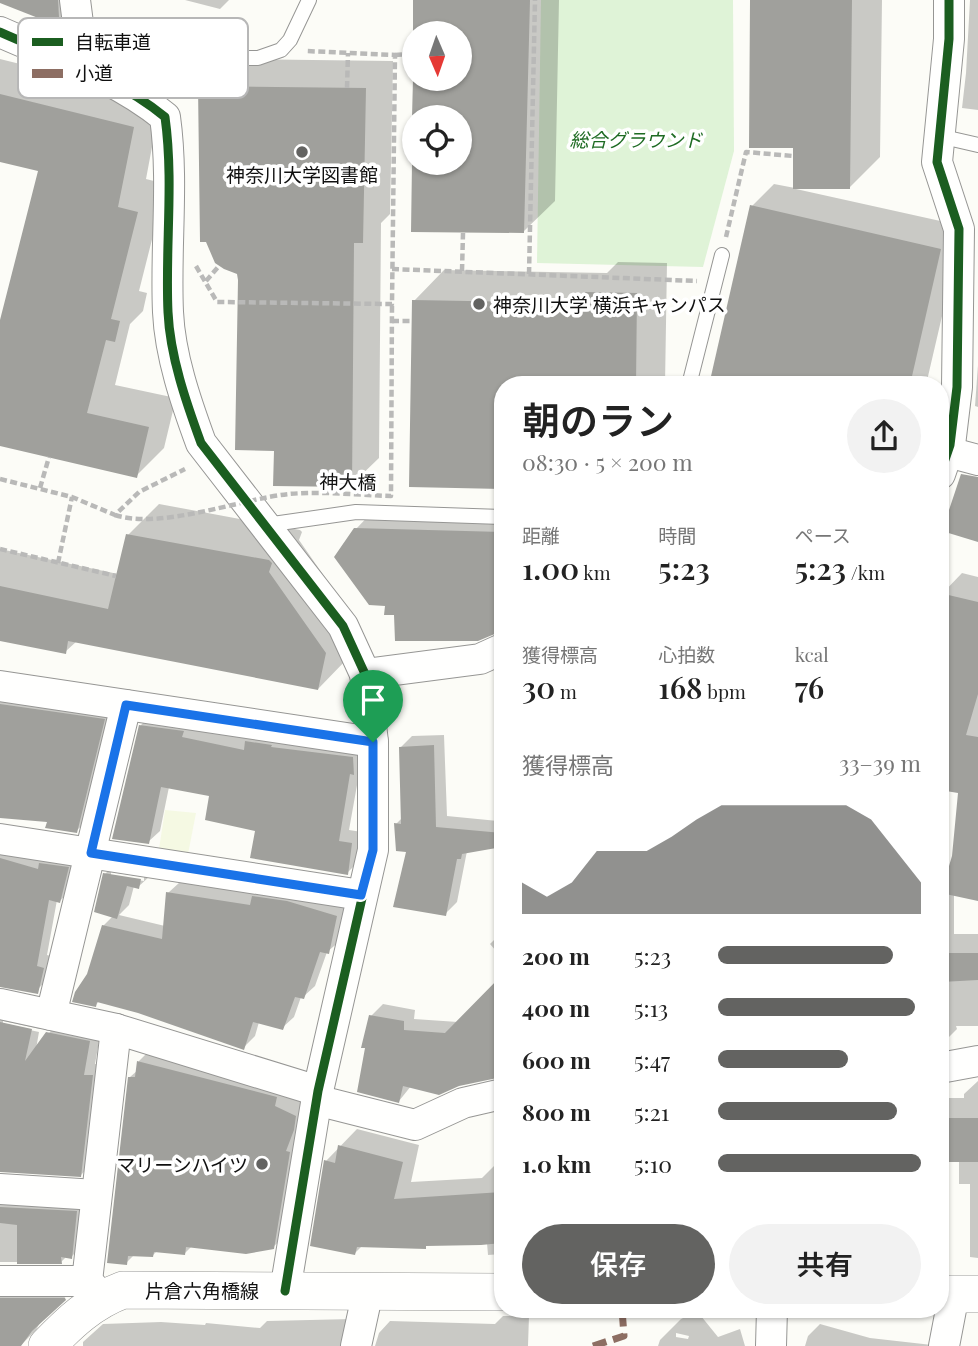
<!DOCTYPE html>
<html lang="ja">
<head>
<meta charset="utf-8">
<style>
	:root { --surface:#fff; --page:#f2f2f2; --text:#222; --muted:#767676; --accent:#636361 }
	body { margin:0; font-family:"Playfair Display","Noto Sans JP",serif; background:var(--page); color:var(--text); height:100vh; display:flex; flex-direction:column; font-size:26px; white-space:nowrap }
	* { box-sizing:border-box; margin:0 }
	p { font-size:23px; color:var(--muted) }
	.icon { flex:none; width:38px; height:38px; fill:none; stroke:currentColor; stroke-width:2; stroke-linecap:round; stroke-linejoin:round }
	.map { position:relative; flex:1; overflow:hidden }
	.sheet { position:absolute; left:494px; top:376px; width:455px; height:942px; display:flex; flex-direction:column; background:var(--surface); border-radius:28px; box-shadow:0 2px 5px #0004 }
	.sheet>* { flex:none }
	.needle { width:46px; rotate:178deg }
	.controls { position:absolute; left:402px; top:21px; display:grid; gap:14px }
	.controls a { display:grid; place-items:center; width:70px; height:70px; border-radius:50%; background:var(--surface); box-shadow:0 2px 5px #0004; font-size:35px }
	.pin { position:absolute; display:grid; place-items:center; width:60px; height:60px; color:#fff; margin:-72px -30px; border-radius:50% 50% 50% 0; rotate:-45deg; box-shadow:0 0 7px #0007 }
	.pin .icon { rotate:45deg }
	.round { display:grid; place-items:center; flex:none; width:74px; height:74px; border-radius:37px; background:var(--page) }
	.headline { display:flex; align-items:center; justify-content:space-between; height:119px; padding:0 28px }
	h1 { font-size:38px; font-weight:600; line-height:52px }
	.metrics { display:grid; grid-template-columns:repeat(3,1fr); gap:10px; height:119px; padding:7px 28px }
	.metrics div { display:grid; align-content:center }
	.metrics b { font-size:30px; font-weight:600 }
	.metrics small { font-size:19px; font-weight:400 }
	.metrics p { font-size:19px }
	.chart { height:196px; padding:14px 28px }
	.chart p { display:flex; justify-content:space-between }
	.chart svg { width:100%; height:126px; margin-top:7px; fill:var(--accent); opacity:.7 }
	.cta { display:flex; gap:14px; margin-top:auto; padding:14px 28px }
	.cta a { flex:1; height:80px; border-radius:42px; background:var(--accent); color:#fff; font-size:28px; font-weight:600; line-height:80px; text-align:center }
	.cta a+a { background:var(--page); color:var(--text) }
	ul { padding:0 28px; list-style:none; font-size:23px }
	li { display:grid; grid-template-columns:112px 84px 1fr; align-items:center; height:52px }
	li i { height:18px; border-radius:9px; background:var(--accent) }
	.map>svg:first-child { display:block }
</style>
</head>
<body>
<div class="map">
<svg width="978" height="1346" viewBox="0 0 978 1346">
	<rect width="100%" height="100%" fill="#fcfcf7"/>
	<!-- farmland -->
	<path fill="#f5f9e3" d="M 165,810 L 196,813 L 188,854 L 159,849 Z"/>
	<!-- green -->
	<path fill="#dff3d7" d="M 541,0 L 733,0 L 734,151 L 703,267 L 537,263 Z"/>
	<!-- shadow -->
	<g fill="#0003" fill-rule="evenodd">
		<path d="M 0,0 L 78,0 L 56,23 Z"/>
		<path d="M 185,0 L 229,0 L 220,9 Z"/>
		<path d="M 415,0 L 559,0 L 555,201 L 524,231 L 413,230 L 415,42 L 415,79 L 460,79 L 460,33 L 415,33 ZM 415,117 L 460,117 L 460,163 L 415,163 Z"/>
		<path d="M 752,0 L 882,0 L 880,157 L 850,187 L 796,189 L 963,226 L 926,385 L 711,385 L 752,206 L 774,184 L 795,188 L 795,146 Z"/>
		<path d="M 970,0 L 978,0 L 978,110 L 962,108 L 966,73 Z"/>
		<path d="M 0,59 L 161,99 L 146,179 L 166,184 L 139,291 L 147,293 L 143,311 L 130,324 L 115,385 L 176,398 L 164,448 L 136,476 L 0,444 L 0,327 L 40,169 L 0,160 Z"/>
		<path d="M 228,59 L 393,61 L 390,214 L 381,223 L 379,458 L 351,485 L 276,449 L 200,87 Z"/>
		<path d="M 618,262 L 667,263 L 665,385 L 502,385 L 502,487 L 411,485 L 414,301 L 444,270 L 607,273 Z"/>
		<path d="M 978,365 L 978,407 L 975,406 Z"/>
		<path d="M 159,504 L 300,530 L 302,532 L 299,540 L 356,622 L 348,658 L 318,689 L 77,641 L 65,652 L 0,639 L 0,549 L 118,574 L 128,535 Z"/>
		<path d="M 376,508 L 502,512 L 502,625 L 496,631 L 396,614 L 388,604 L 356,529 Z"/>
		<path d="M 962,573 L 978,577 L 978,899 L 954,894 L 954,934 L 978,934 L 978,1026 L 956,1026 L 957,1029 L 940,1046 L 940,887 L 944,887 L 954,857 L 960,791 L 940,788 L 940,596 Z"/>
		<path d="M 502,674 L 502,725 L 501,725 L 498,678 Z"/>
		<path d="M 0,689 L 115,708 L 88,820 L 76,831 L 49,820 L 0,816 Z"/>
		<path d="M 152,714 L 364,746 L 349,830 L 362,832 L 359,861 L 347,873 L 257,830 L 211,794 L 169,787 L 160,831 L 148,842 L 141,725 Z"/>
		<path d="M 444,735 L 447,816 L 498,821 L 502,816 L 502,822 L 494,827 L 502,826 L 502,845 L 467,851 L 457,902 L 445,914 L 408,851 L 396,824 L 403,817 L 401,747 L 412,736 Z"/>
		<path d="M 0,845 L 79,856 L 71,889 L 60,901 L 57,900 L 47,955 L 55,957 L 50,976 L 39,988 L 0,981 Z"/>
		<path d="M 117,862 L 150,876 L 138,887 L 134,886 L 129,905 L 119,915 L 165,926 L 168,893 L 180,882 L 347,905 L 340,941 L 327,952 L 315,986 L 303,997 L 301,997 L 294,1017 L 282,1028 L 259,1022 L 255,1036 L 243,1048 L 139,1011 L 99,1001 L 96,1005 L 89,974 L 103,926 L 113,916 L 105,874 ZM 111,872 L 144,877 L 144,881 L 111,876 Z"/>
		<path d="M 502,932 L 502,958 L 490,944 Z"/>
		<path d="M 502,978 L 502,1076 L 411,1086 L 399,1101 L 371,1016 L 383,1004 L 415,1010 L 414,1019 L 458,1022 Z"/>
		<path d="M 42,1018 L 40,1029 L 3,1021 L 3,1024 L 39,1032 L 36,1049 L 59,1021 L 101,1030 L 95,1064 L 104,1064 L 92,1163 L 81,1175 L 0,1170 L 0,1019 Z"/>
		<path d="M 150,1050 L 286,1095 L 307,1105 L 285,1236 L 273,1247 L 192,1246 L 185,1253 L 158,1250 L 153,1255 L 135,1254 L 126,1263 L 130,1077 L 138,1070 L 139,1061 Z"/>
		<path d="M 978,1081 L 978,1258 L 970,1257 L 970,1184 L 959,1184 L 959,1160 L 940,1160 L 940,1098 L 964,1098 L 964,1094 Z"/>
		<path d="M 502,1107 L 502,1254 L 488,1255 L 487,1243 L 428,1244 L 425,1247 L 363,1245 L 355,1253 L 326,1161 L 357,1129 L 419,1145 L 411,1182 L 482,1178 L 502,1158 L 494,1115 Z"/>
		<path d="M 0,1190 L 88,1200 L 83,1245 L 71,1257 L 67,1256 L 61,1262 L 0,1262 Z"/>
		<path d="M 0,1282 L 74,1289 L 42,1319 L 36,1330 L 20,1346 L 0,1346 Z"/>
		<path d="M 691,1314 L 701,1316 L 718,1337 L 740,1329 L 745,1346 L 658,1346 L 660,1340 L 681,1319 ZM 676,1333 L 689,1336 L 688,1339 L 676,1337 Z"/>
		<path d="M 503,1316 L 529,1316 L 528,1346 L 375,1346 L 379,1333 L 390,1321 L 495,1324 Z"/>
		<path d="M 352,1319 L 355,1346 L 83,1346 L 83,1342 L 103,1324 L 161,1322 L 205,1325 L 206,1323 L 260,1328 L 267,1321 Z"/>
		<path d="M 820,1324 L 870,1338 L 941,1346 L 805,1346 L 808,1336 Z"/>
	</g>
	<!-- building -->
	<g fill="#a0a09c">
		<path d="M 0,0 L 58,0 L 59,17 L 56,25 L 0,3 Z"/>
		<path d="M 413,0 L 530,0 L 524,233 L 411,232 L 412,163 L 460,163 L 460,117 L 412,117 L 413,79 L 460,79 L 460,33 L 413,33 Z"/>
		<path d="M 750,0 L 852,0 L 850,189 L 793,189 L 793,148 L 749,148 Z"/>
		<path d="M 198,86 L 366,88 L 363,243 L 354,243 L 352,487 L 273,486 L 274,451 L 235,450 L 238,280 L 237,274 L 224,269 L 215,263 L 206,242 L 200,242 Z"/>
		<path d="M 0,94 L 134,127 L 118,207 L 138,212 L 111,319 L 120,321 L 115,342 L 106,340 L 87,413 L 149,427 L 137,478 L 0,446 L 0,320 L 38,171 L 0,162 Z"/>
		<path d="M 750,205 L 941,249 L 910,385 L 709,385 Z"/>
		<path d="M 585,292 L 637,293 L 636,385 L 502,385 L 502,489 L 409,487 L 412,300 L 585,303 Z"/>
		<path d="M 961,474 L 978,477 L 978,542 L 942,531 Z"/>
		<path d="M 354,528 L 502,532 L 502,609 L 499,609 L 497,633 L 478,641 L 395,641 L 394,615 L 384,615 L 385,606 L 369,605 L 334,557 Z"/>
		<path d="M 126,534 L 269,560 L 272,563 L 269,572 L 326,653 L 318,690 L 68,641 L 66,654 L 0,641 L 0,586 L 108,609 Z"/>
		<path d="M 940,593 L 978,602 L 978,694 L 966,735 L 978,737 L 978,901 L 941,893 L 952,856 L 958,793 L 940,790 Z"/>
		<path d="M 0,704 L 105,719 L 77,833 L 45,828 L 47,822 L 0,818 Z"/>
		<path d="M 139,725 L 184,731 L 182,737 L 244,750 L 245,741 L 272,745 L 271,747 L 353,757 L 354,775 L 350,774 L 339,841 L 352,843 L 348,875 L 250,858 L 255,831 L 205,820 L 209,796 L 161,787 L 149,844 L 112,839 Z"/>
		<path d="M 434,745 L 436,827 L 502,833 L 502,847 L 462,854 L 461,859 L 457,859 L 446,916 L 393,907 L 406,852 L 396,851 L 394,823 L 401,824 L 399,747 Z"/>
		<path d="M 0,858 L 38,869 L 39,863 L 69,867 L 60,903 L 49,900 L 37,966 L 44,968 L 38,994 L 0,987 Z"/>
		<path d="M 103,873 L 141,879 L 139,889 L 127,886 L 117,919 L 94,912 Z"/>
		<path d="M 166,892 L 250,905 L 252,896 L 287,901 L 337,916 L 329,954 L 320,952 L 304,999 L 295,997 L 283,1030 L 253,1022 L 244,1050 L 138,1013 L 97,1002 L 96,1007 L 72,1002 L 75,992 L 87,974 L 102,925 L 162,939 Z"/>
		<path d="M 940,953 L 978,953 L 978,980 L 941,982 Z"/>
		<path d="M 502,975 L 502,1077 L 459,1086 L 439,1095 L 403,1086 L 399,1103 L 357,1092 L 365,1048 L 361,1048 L 369,1015 L 404,1021 L 404,1030 L 445,1033 Z"/>
		<path d="M 0,1022 L 32,1029 L 25,1061 L 46,1032 L 90,1041 L 84,1075 L 93,1075 L 81,1177 L 0,1172 Z"/>
		<path d="M 137,1061 L 277,1097 L 275,1106 L 296,1116 L 294,1130 L 286,1151 L 290,1152 L 274,1249 L 246,1254 L 186,1247 L 185,1255 L 154,1252 L 153,1257 L 128,1256 L 127,1265 L 107,1263 L 128,1077 L 135,1077 Z"/>
		<rect x="940" y="1118" width="38" height="44"/>
		<path d="M 338,1145 L 403,1162 L 394,1199 L 502,1192 L 502,1243 L 481,1245 L 426,1246 L 426,1249 L 357,1247 L 355,1255 L 310,1246 L 324,1160 L 335,1163 Z"/>
		<path d="M 0,1207 L 77,1211 L 72,1259 L 61,1257 L 62,1264 L 17,1264 L 17,1225 L 0,1223 Z"/>
		<path d="M 0,1298 L 65,1298 L 66,1300 L 32,1331 L 21,1346 L 0,1346 Z"/>
	</g>
	<g fill="none" stroke-linecap="round" stroke-linejoin="round">
		<defs>
			<g id="service">
				<path d="M 109,81 L 129,63 L 187,58 L 258,58 L 281,50 L 290,40 L 309,0"/>
				<path d="M 939,136 L 978,145"/>
				<path d="M 689,385 L 722,255"/>
				<path d="M 266,525 L 356,512 L 502,517"/>
			</g>
			<g id="minor">
				<path d="M 75,0 L 84,70"/>
				<path d="M 0,32 C 56,57 118,78 165,117 C 174,182 165,247 168,312 C 170,356 186,402 201,443 L 343,626 L 365,674 L 373,742 L 373,850 L 318,1091 L 285,1291"/>
				<path d="M 948,452 L 978,460"/>
				<path d="M 940,474 L 950,445 L 957,387 L 959,229 L 937,162 L 949,39 L 949,0"/>
				<path d="M 365,674 L 480,659 L 502,649"/>
				<path d="M 0,686 L 373,742"/>
				<path d="M 0,839 L 361,895"/>
				<path d="M 0,1004 L 116,1029 L 318,1091"/>
				<path d="M 51,1015 L 126,705"/>
				<path d="M 940,1068 L 978,1061"/>
				<path d="M 316,1100 L 415,1125 L 463,1103 L 502,1094"/>
				<path d="M 0,1189 L 96,1195"/>
				<path d="M 0,1281 L 87,1281 L 99,1294"/>
				<path d="M 87,1281 L 116,1029"/>
				<path d="M 356,1346 L 368,1291"/>
				<path d="M 771,1346 L 772,1309"/>
				<path d="M 944,1346 L 954,1294"/>
			</g>
			<g id="tertiary">
				<path d="M 940,1294 L 978,1294"/>
				<path d="M 47,1346 C 70,1322 91,1302 123,1290 L 502,1292"/>
			</g>
		</defs>
		<!-- service casing -->
		<use href="#service" stroke="#969694" stroke-width="16"/>
		<!-- minor casing -->
		<use href="#minor" stroke="#969694" stroke-width="32"/>
		<!-- tertiary casing -->
		<use href="#tertiary" stroke="#969694" stroke-width="38"/>
		<!-- path -->
		<g stroke="#b9b9b8" stroke-width="4.5" stroke-dasharray="7 3.5" stroke-linecap="butt">
			<path d="M 395,55 L 413,54"/>
			<path d="M 347,88 L 348,53"/>
			<path d="M 186,97 L 186,78"/>
			<path d="M 726,237 L 746,152 L 793,156"/>
			<path d="M 196,266 L 217,302 L 392,304 L 395,55 L 306,51"/>
			<path d="M 392,269 L 697,281"/>
			<path d="M 462,271 L 463,233"/>
			<path d="M 529,274 L 535,0"/>
			<path d="M 206,281 L 219,266"/>
			<path d="M 392,321 L 411,321"/>
			<path d="M 0,479 L 72,497 L 115,515 L 139,492 L 185,469"/>
			<path d="M 40,488 L 49,457"/>
			<path d="M 0,549 L 116,576"/>
			<path d="M 58,563 L 72,497"/>
		</g>
		<!-- service -->
		<use href="#service" stroke="#fffffe" stroke-width="14"/>
		<!-- minor -->
		<use href="#minor" stroke="#fffffe" stroke-width="30"/>
		<!-- tertiary -->
		<use href="#tertiary" stroke="#fffffe" stroke-width="37"/>
		<!-- path-bridge -->
		<path stroke="#b9b9b8" stroke-width="4.5" stroke-dasharray="7 3.5" stroke-linecap="butt" d="M 115,515 C 161,530 240,499 289,494 C 322,491 358,495 391,496 L 392,304"/>
		<!-- quiet -->
		<path stroke="#8d6e63" stroke-width="7" stroke-dasharray="14 7" stroke-linecap="butt" d="M 593,1346 L 624,1336 L 622,1309"/>
		<defs>
			<g id="cycleway">
				<path d="M 0,32 C 56,57 118,78 165,117 C 174,182 165,247 168,312 C 170,356 186,402 201,443 L 343,626 L 365,674 L 373,742 L 373,850 L 318,1091 L 285,1291"/>
				<path d="M 940,474 L 950,445 L 957,387 L 959,229 L 937,162 L 949,39 L 949,0"/>
			</g>
		</defs>
		<!-- cycleway casing -->
		<use href="#cycleway" stroke="#fff" stroke-width="13"/>
		<!-- cycleway -->
		<use href="#cycleway" stroke="#1b5e20" stroke-width="9"/>
	</g>
	<g fill="none" stroke-linecap="round" stroke-linejoin="round">
		<defs>
			<path id="route" d="M 126,705 L 373,742 L 373,850 L 361,895 L 91,853 Z"/>
		</defs>
		<!-- route casing -->
		<use href="#route" stroke="#fff" stroke-width="14"/>
		<!-- route -->
		<use href="#route" stroke="#1a73e8" stroke-width="9"/>
	</g>
	<!-- markers -->
	<g fill="#636361" stroke="#fff" stroke-width="2.5">
		<circle cx="302" cy="152" r="7"/>
		<circle cx="479" cy="304" r="7"/>
		<circle cx="262" cy="1164" r="7"/>
	</g>
	<g text-anchor="middle" dominant-baseline="central" stroke-width="7" stroke-linejoin="round" paint-order="stroke">
		<!-- park labels -->
		<g font-size="19" font-style="italic" fill="#1e6b23" stroke="#fff">
			<text x="636" y="139">総合グラウンド</text>
		</g>
		<!-- poi labels -->
		<g font-size="19" fill="#101010" stroke="#fff">
			<text x="302" y="174">神奈川大学図書館</text>
			<text x="493" y="304" text-anchor="start">神奈川大学 横浜キャンパス</text>
			<text x="248" y="1164" text-anchor="end">マリーンハイツ</text>
		</g>
		<!-- street labels -->
		<g font-size="19" fill="#101010" stroke="#fff">
			<text transform="translate(348 481) rotate(1)">神大橋</text>
			<text x="202" y="1290">片倉六角橋線</text>
		</g>
	</g>
	<!-- legend -->
	<rect x="18" y="18" width="230" height="80" rx="10" fill="#fff" stroke="#b7b7b7" stroke-width="2"/>
	<rect x="32" y="38" width="31" height="8" fill="#1b5e20"/>
	<rect x="32" y="69" width="31" height="9" fill="#8d6e63"/>
	<g font-size="19" fill="#101010">
		<text x="75" y="49">自転車道</text>
		<text x="75" y="80">小道</text>
	</g>
</svg>
<div class="controls">
<a><svg class="needle" viewBox="-14 -14 28 28"><path d="M0-13l5 13h-10z" fill="#e53935"/><path d="M0 13l5-13h-10z" fill="#767676"/></svg></a>
<a><svg class="icon" aria-label="locate" viewBox="0 0 24 24"><circle cx="12" cy="12" r="6"/><path d="M12 2v4M12 18v4M2 12h4M18 12h4"/></svg></a>
</div>
<div class="pin" style="left:373px;top:742px;background:#1e9e55"><svg class="icon" aria-label="arrive" viewBox="0 0 24 24"><path d="M6 21V4h12l-3 4 3 4H6"/></svg></div>
<section class="sheet">
<div class="headline"><div><h1>朝のラン</h1><p>08:30 · 5 × 200 m</p></div><a class="round"><svg class="icon" aria-label="share" viewBox="0 0 24 24"><path d="M12 15V3M7 8l5-5 5 5M5 13v7h14v-7"/></svg></a></div>
<div class="metrics">
<div><p>距離</p><b>1.00<small> km</small></b></div>
<div><p>時間</p><b>5:23</b></div>
<div><p>ペース</p><b>5:23<small> /km</small></b></div>
</div>
<div class="metrics">
<div><p>獲得標高</p><b>30<small> m</small></b></div>
<div><p>心拍数</p><b>168<small> bpm</small></b></div>
<div><p>kcal</p><b>76</b></div>
</div>
<div class="chart"><p><span>獲得標高</span>33–39 m</p>
<svg viewBox="0 0 160 44" preserveAspectRatio="none"><path d="M0 44V33L10 38L20 33L30 22L40 22L50 22L60 17L70 11L80 6L90 6L100 6L110 6L120 6L130 6L140 11L150 22L160 33V44z"/></svg>
</div>
<ul>
<li><b>200 m</b>5:23<i style="width:86%"></i></li>
<li><b>400 m</b>5:13<i style="width:97%"></i></li>
<li><b>600 m</b>5:47<i style="width:64%"></i></li>
<li><b>800 m</b>5:21<i style="width:88%"></i></li>
<li><b>1.0 km</b>5:10<i style="width:100%"></i></li>
</ul>
<div class="cta"><a>保存</a><a>共有</a></div>
</section>
</div>
</body>
</html>
